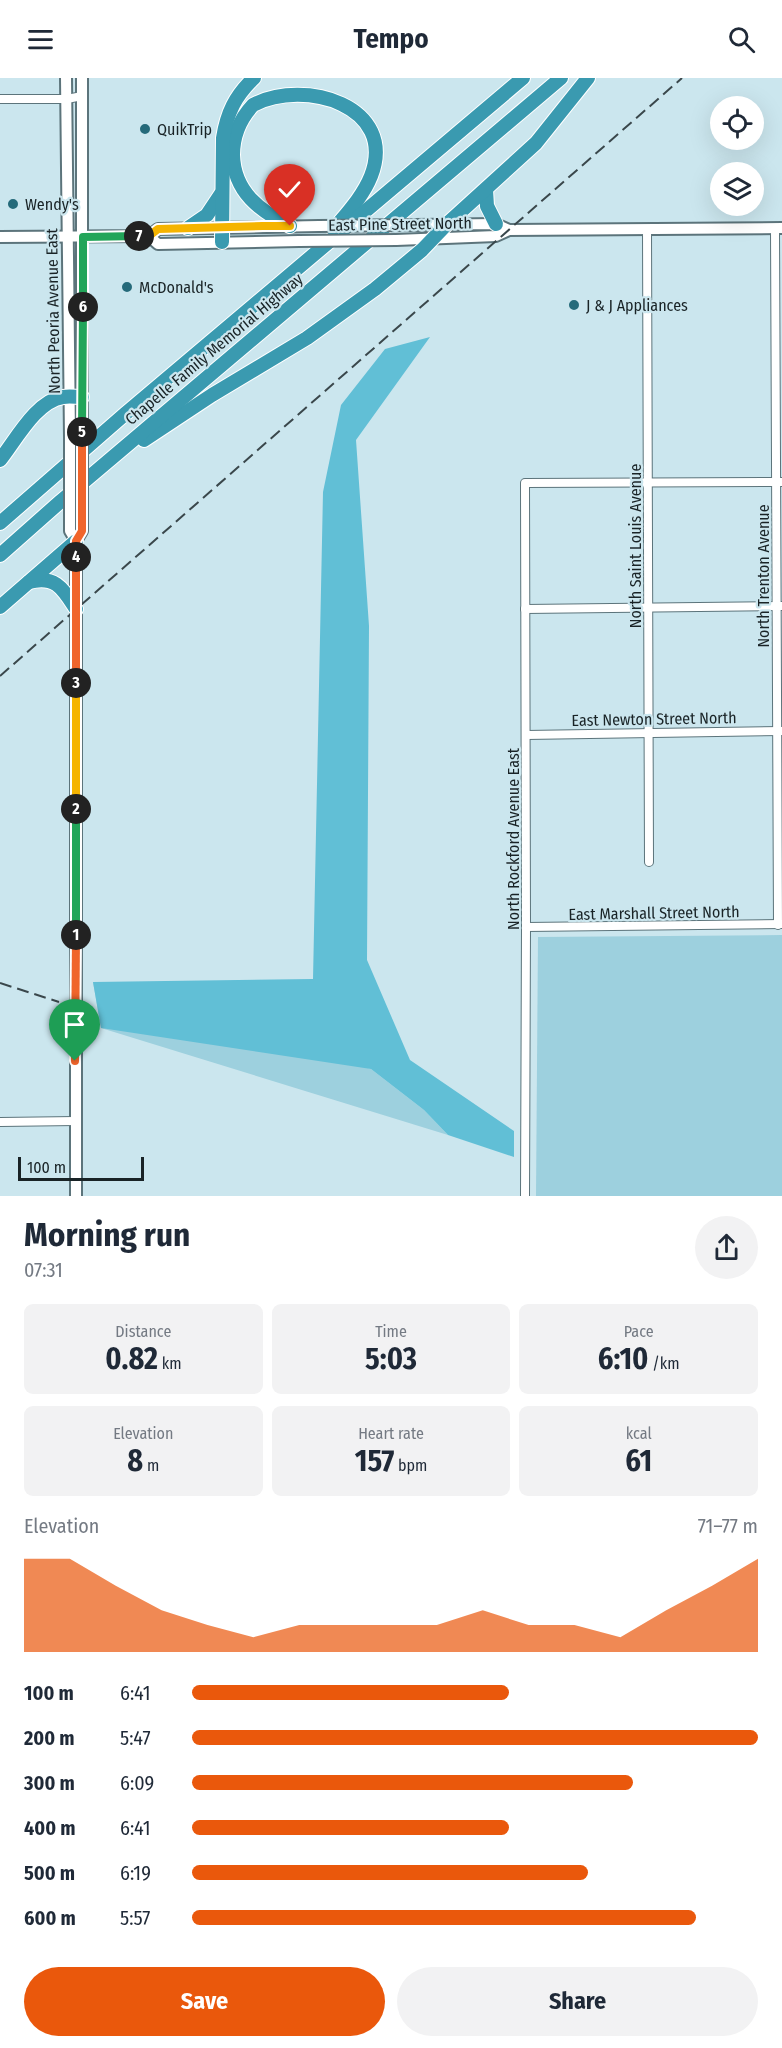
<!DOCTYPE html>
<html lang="en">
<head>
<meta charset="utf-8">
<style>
	:root { --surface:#fff; --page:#f2f2f3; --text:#1f2937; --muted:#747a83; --accent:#ea580c }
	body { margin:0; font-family:"Fira Sans Condensed",sans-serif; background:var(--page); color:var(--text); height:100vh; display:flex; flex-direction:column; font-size:22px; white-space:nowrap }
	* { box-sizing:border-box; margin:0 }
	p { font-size:20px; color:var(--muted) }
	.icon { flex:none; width:33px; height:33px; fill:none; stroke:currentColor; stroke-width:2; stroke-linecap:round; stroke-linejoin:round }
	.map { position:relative; height:1118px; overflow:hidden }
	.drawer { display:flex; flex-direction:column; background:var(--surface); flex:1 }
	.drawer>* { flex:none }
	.buttons { position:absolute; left:710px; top:18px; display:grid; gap:12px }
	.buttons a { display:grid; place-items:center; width:54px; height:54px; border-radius:50%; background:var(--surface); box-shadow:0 6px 24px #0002; font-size:30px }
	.scale { position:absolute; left:18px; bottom:15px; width:126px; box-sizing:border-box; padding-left:6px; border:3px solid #192326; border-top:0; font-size:16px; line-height:21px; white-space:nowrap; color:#192326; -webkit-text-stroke:4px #cbe6ee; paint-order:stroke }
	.pin { position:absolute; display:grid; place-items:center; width:51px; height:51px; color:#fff; margin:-62px -26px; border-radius:50% 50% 50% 0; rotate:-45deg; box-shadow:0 0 6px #0007 }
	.pin .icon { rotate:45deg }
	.km { position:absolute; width:30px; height:30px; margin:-15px; border-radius:50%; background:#222; color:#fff; font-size:16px; line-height:30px; text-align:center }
	.round { display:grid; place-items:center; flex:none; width:63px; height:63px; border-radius:32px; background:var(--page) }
	.summary { display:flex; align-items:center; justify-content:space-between; height:102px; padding:0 24px }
	h1 { font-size:33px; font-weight:700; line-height:45px }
	.figures { display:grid; grid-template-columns:repeat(3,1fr); gap:9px; height:102px; padding:6px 24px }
	.figures div { display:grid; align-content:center; border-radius:9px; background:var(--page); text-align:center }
	.figures b { font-size:30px; font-weight:700 }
	.figures small { font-size:16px; font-weight:400 }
	.figures p { font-size:16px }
	.chart { height:168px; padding:12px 24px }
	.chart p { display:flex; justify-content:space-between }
	.chart svg { width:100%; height:108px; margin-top:6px; fill:var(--accent); opacity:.7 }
	.primary-button { display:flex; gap:12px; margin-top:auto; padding:12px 24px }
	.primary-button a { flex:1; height:69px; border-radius:36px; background:var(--accent); color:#fff; font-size:24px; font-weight:700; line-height:69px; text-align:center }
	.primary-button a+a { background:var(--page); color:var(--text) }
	ul { padding:0 24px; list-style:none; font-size:20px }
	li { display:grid; grid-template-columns:96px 72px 1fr; align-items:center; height:45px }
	li i { height:15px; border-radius:8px; background:var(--accent) }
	header { display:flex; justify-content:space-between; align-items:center; height:78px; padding:0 24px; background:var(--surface); font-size:27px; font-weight:700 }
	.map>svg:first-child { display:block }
</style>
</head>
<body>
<header><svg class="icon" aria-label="menu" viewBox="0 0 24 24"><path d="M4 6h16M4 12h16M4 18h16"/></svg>Tempo<svg class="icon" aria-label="search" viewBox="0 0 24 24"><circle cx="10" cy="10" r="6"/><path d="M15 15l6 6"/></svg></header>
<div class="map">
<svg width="782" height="1118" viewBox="0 0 782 1118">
	<rect width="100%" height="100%" fill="#cbe6ee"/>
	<!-- green -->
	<g fill="#9dd0de">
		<path d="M 782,857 L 782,1118 L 536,1118 L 538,859 Z"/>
		<path d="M 93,904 L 371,991 L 424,1032 L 448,1057 L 101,950 Z"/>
	</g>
	<!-- forest -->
	<path fill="#61bfd6" d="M 430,259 L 356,362 L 369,548 L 367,882 L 410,982 L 514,1053 L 514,1079 L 448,1057 L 424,1032 L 371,991 L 101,950 L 93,904 L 313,901 L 323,414 L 341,327 L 385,271 Z"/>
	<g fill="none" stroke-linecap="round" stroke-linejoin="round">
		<defs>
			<g id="street">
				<path d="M 0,21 L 67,21 L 82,18"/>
				<path d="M 775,150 L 778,847"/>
				<path d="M 647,151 L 649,784"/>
				<path d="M 525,531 L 782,528"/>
				<path d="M 526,657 L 782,653"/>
				<path d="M 526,849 L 782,846"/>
				<path d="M 0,1044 L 76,1043"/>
				<path d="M 525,1118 L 526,849 L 525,405 L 782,404"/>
			</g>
			<g id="secondary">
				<path d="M 66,0 L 70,359"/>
				<path d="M 82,0 L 82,348"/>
				<path d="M 415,147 L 496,146 L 509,152 L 782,150"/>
				<path d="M 149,158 L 158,166 L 299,163"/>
				<path d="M 0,159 L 149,158 L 158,151 L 319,148"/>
				<path d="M 396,162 L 496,158 L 509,152"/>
				<path d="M 70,438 L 70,453 L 76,463"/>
				<path d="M 76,1118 L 76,463 L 82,453 L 82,427"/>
			</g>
			<g id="highway">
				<path d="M 486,112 L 487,128 L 496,146"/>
				<path d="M 290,148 C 260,133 234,114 233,77 C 233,59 240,41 253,27 C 305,0 398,28 371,98 C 363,118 348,134 334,151"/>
				<path d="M 188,150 L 207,137 L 221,116"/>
				<path d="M 222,164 L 223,60 C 227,35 235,18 254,0"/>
				<path d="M 144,362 L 212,317 L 307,260 L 375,211 L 422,172 L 447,146 L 536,65 L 588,0"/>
				<path d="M 0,382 C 16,362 36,323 63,319 C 69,318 76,319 82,319"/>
				<path d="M 0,445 L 125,336 L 523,0"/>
				<path d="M 0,477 L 61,423 L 561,0"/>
				<path d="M 29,504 C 56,497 63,511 76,531"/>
				<path d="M 0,529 L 76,463"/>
			</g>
		</defs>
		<!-- street casing -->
		<use href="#street" stroke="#5c747b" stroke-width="10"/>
		<!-- secondary casing -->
		<use href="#secondary" stroke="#5c747b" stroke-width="14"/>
		<!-- highway casing -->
		<use href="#highway" stroke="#fff" stroke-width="16"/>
		<!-- street -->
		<use href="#street" stroke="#fff" stroke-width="8"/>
		<!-- secondary -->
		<use href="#secondary" stroke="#fff" stroke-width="10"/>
		<!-- highway -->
		<use href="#highway" stroke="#3a9ab0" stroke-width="14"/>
		<!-- rail -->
		<g stroke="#3a474b" stroke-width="2" stroke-dasharray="12 6" stroke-linecap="butt">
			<path d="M 0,598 L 682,0"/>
			<path d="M 0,905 L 59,924"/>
		</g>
		<defs>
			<g id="secondary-bridge">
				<path d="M 319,148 L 415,147"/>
				<path d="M 299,163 L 396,162"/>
				<path d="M 82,348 L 82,427"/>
				<path d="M 70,438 L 70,359"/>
			</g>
		</defs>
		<!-- secondary-bridge casing -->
		<use href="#secondary-bridge" stroke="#5c747b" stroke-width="14" stroke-linecap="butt"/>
		<!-- secondary-bridge -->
		<use href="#secondary-bridge" stroke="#fff" stroke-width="10"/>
	</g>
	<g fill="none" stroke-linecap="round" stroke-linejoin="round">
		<defs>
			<path id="split-1" d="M 75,983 L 76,857"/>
			<path id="split-2" d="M 76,857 L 76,731"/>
			<path id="split-3" d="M 76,731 L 76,605"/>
			<path id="split-4" d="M 76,605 L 76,479"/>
			<path id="split-5" d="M 76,479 L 76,463 L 82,453 L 82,354"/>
			<path id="split-6" d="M 82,354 L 83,229"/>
			<path id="split-7" d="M 83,229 L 83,159 L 139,158"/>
			<path id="split-8" d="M 139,158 L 149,158 L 158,151 L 263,148"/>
			<path id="split-9" d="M 263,148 L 290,148"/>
		</defs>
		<!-- split-1 casing -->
		<use href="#split-1" stroke="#fff" stroke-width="12"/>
		<!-- split-2 casing -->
		<use href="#split-2" stroke="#fff" stroke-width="12"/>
		<!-- split-3 casing -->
		<use href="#split-3" stroke="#fff" stroke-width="12"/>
		<!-- split-4 casing -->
		<use href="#split-4" stroke="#fff" stroke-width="12"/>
		<!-- split-5 casing -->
		<use href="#split-5" stroke="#fff" stroke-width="12"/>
		<!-- split-6 casing -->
		<use href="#split-6" stroke="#fff" stroke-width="12"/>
		<!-- split-7 casing -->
		<use href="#split-7" stroke="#fff" stroke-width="12"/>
		<!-- split-8 casing -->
		<use href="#split-8" stroke="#fff" stroke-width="12"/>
		<!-- split-9 casing -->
		<use href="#split-9" stroke="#fff" stroke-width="12"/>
		<!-- split-1 -->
		<use href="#split-1" stroke="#f0652b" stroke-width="8"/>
		<!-- split-2 -->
		<use href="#split-2" stroke="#22a559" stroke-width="8"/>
		<!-- split-3 -->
		<use href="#split-3" stroke="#f5b400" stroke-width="8"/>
		<!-- split-4 -->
		<use href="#split-4" stroke="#f0652b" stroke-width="8"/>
		<!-- split-5 -->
		<use href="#split-5" stroke="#f0652b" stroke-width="8"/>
		<!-- split-6 -->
		<use href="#split-6" stroke="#22a559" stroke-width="8"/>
		<!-- split-7 -->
		<use href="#split-7" stroke="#22a559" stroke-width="8"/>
		<!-- split-8 -->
		<use href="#split-8" stroke="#f5b400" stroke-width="8"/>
		<!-- split-9 -->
		<use href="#split-9" stroke="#f5b400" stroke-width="8"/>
	</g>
	<!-- markers -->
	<g fill="#256a7a" stroke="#cbe6ee" stroke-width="2">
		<circle cx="145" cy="51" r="6"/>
		<circle cx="13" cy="126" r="6"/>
		<circle cx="127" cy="209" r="6"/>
		<circle cx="574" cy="227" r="6"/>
	</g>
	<g text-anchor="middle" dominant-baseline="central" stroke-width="4.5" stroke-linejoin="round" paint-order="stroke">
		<!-- poi labels -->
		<g font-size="16" fill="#192326" stroke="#cbe6ee" text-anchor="start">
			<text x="157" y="51">QuikTrip</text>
			<text x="25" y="126">Wendy's</text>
			<text x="139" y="209">McDonald's</text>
			<text x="586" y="227">J &amp; J Appliances</text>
		</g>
		<!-- street labels -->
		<g font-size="16" fill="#192326" stroke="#cbe6ee">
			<text transform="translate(400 146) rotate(-1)">East Pine Street North</text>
			<text transform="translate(53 233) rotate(-91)">North Peoria Avenue East</text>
			<text transform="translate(214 271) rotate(-40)">Chapelle Family Memorial Highway</text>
			<text transform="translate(635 468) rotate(-90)">North Saint Louis Avenue</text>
			<text transform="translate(763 498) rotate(-90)">North Trenton Avenue</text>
			<text transform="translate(654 641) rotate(-1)">East Newton Street North</text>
			<text transform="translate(513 761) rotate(-90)">North Rockford Avenue East</text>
			<text transform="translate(654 835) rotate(-1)">East Marshall Street North</text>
		</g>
	</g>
</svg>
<div class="buttons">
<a><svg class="icon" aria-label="locate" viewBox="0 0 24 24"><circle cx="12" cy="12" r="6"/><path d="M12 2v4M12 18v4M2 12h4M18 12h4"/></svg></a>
<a><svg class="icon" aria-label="layers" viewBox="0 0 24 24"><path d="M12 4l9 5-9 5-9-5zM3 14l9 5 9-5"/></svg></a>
</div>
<div class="scale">100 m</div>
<div class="pin" style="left:75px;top:983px;background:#1e9e55"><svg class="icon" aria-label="arrive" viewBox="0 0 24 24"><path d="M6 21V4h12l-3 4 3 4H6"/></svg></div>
<div class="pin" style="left:290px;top:148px;background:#d93025"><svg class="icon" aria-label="check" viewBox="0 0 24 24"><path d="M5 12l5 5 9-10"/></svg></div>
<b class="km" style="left:76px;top:857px">1</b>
<b class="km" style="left:76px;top:731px">2</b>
<b class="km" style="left:76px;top:605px">3</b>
<b class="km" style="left:76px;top:479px">4</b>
<b class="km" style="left:82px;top:354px">5</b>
<b class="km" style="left:83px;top:229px">6</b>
<b class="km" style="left:139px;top:158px">7</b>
</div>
<section class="drawer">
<div class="summary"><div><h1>Morning run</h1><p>07:31</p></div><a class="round"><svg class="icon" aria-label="share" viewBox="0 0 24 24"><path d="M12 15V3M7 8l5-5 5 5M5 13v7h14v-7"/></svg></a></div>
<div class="figures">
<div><p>Distance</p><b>0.82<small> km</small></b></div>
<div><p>Time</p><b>5:03</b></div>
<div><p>Pace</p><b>6:10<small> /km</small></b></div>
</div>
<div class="figures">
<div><p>Elevation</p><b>8<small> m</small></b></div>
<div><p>Heart rate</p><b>157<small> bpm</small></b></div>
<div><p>kcal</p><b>61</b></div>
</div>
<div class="chart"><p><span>Elevation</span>71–77 m</p>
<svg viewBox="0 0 160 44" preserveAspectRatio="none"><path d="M0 44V6L10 6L20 17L30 27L40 33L50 38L60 33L70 33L80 33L90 33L100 27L110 33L120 33L130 38L140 27L150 17L160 6V44z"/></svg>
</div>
<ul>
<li><b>100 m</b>6:41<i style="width:56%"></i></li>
<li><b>200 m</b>5:47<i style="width:100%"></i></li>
<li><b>300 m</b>6:09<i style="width:78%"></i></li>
<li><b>400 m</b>6:41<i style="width:56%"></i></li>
<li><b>500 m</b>6:19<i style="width:70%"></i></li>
<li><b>600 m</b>5:57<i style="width:89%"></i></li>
</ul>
<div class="primary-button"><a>Save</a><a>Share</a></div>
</section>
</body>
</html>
